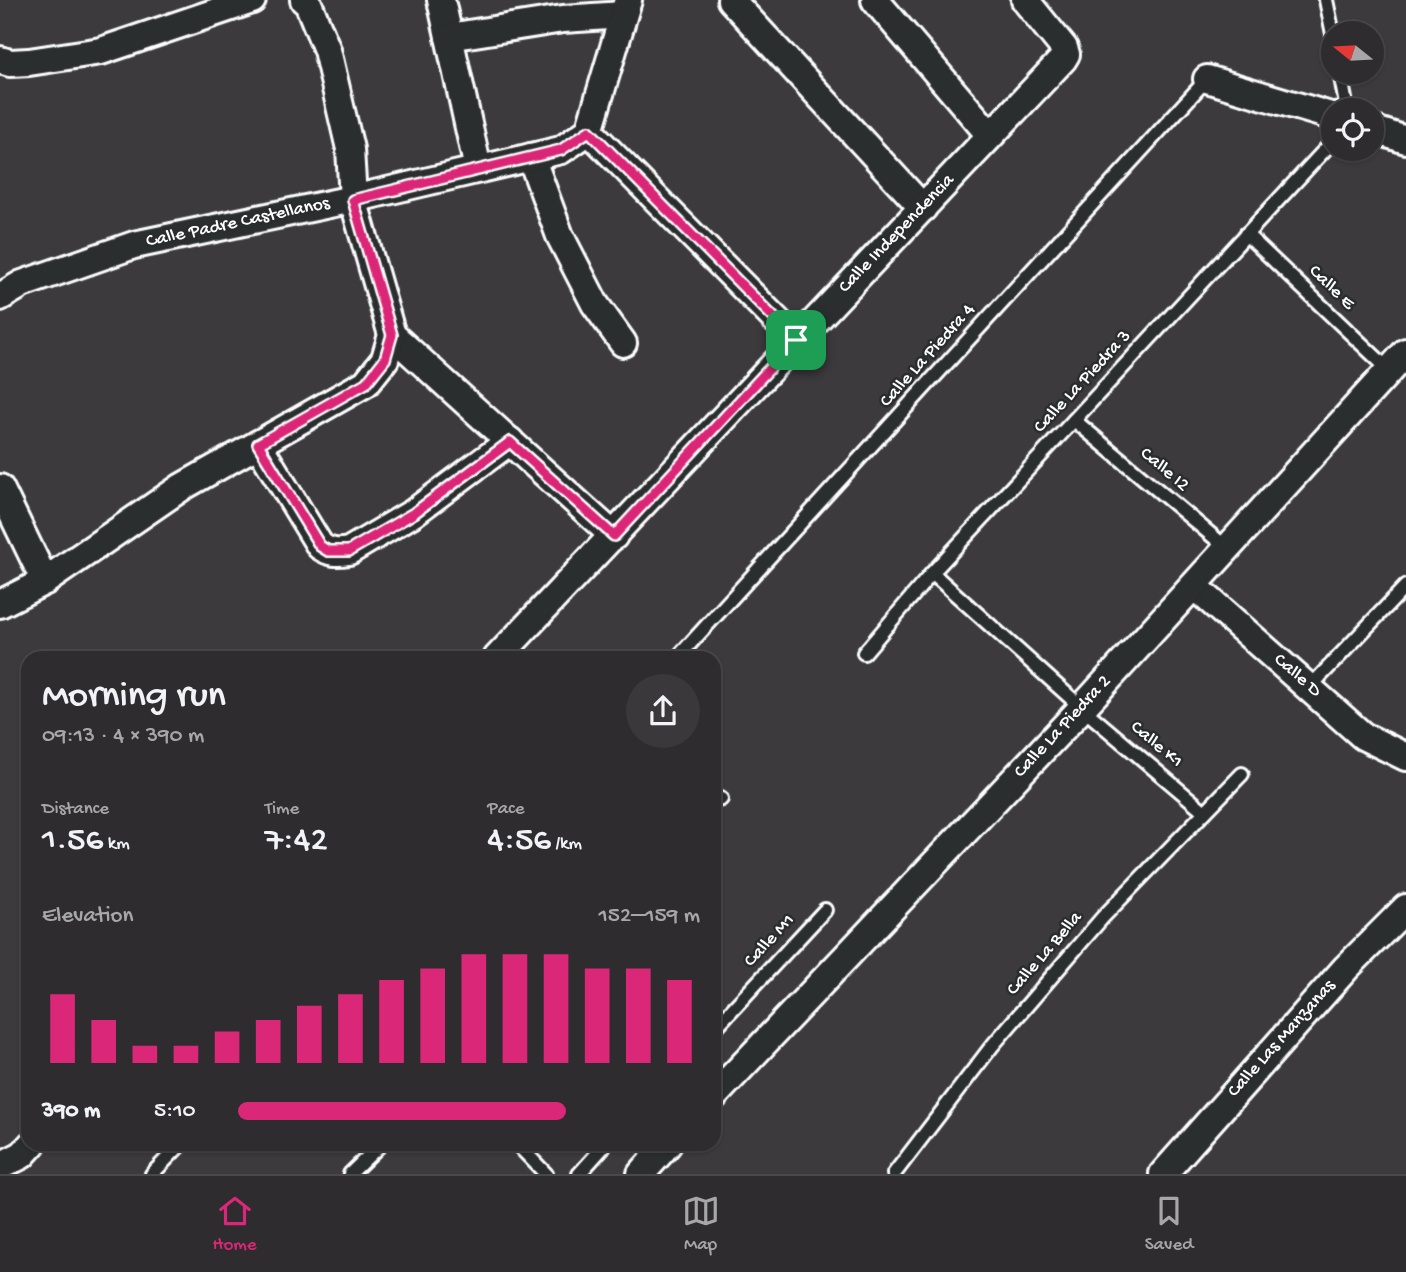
<!DOCTYPE html>
<html lang="en">
<head>
<meta charset="utf-8">
<style>
	:root { --surface:#2e2c2e; --page:#3a383a; --text:#f1f3f6; --muted:#a7a7aa; --line:#49484a; --accent:#db2777 }
	body { margin:0; font-family:"Gochi Hand",sans-serif; background:var(--page); color:var(--text); height:100vh; display:flex; flex-direction:column; font-size:26px; white-space:nowrap }
	* { box-sizing:border-box; margin:0 }
	p { font-size:23px; color:var(--muted) }
	.icon { flex:none; width:38px; height:38px; fill:none; stroke:currentColor; stroke-width:2; stroke-linecap:round; stroke-linejoin:round }
	.map { position:relative; flex:1; overflow:hidden }
	.sheet { position:absolute; left:21px; top:651px; width:700px; height:500px; display:flex; flex-direction:column; background:var(--surface); border-radius:21px; box-shadow:0 2px 5px #0004,0 0 0 2px var(--line) }
	.sheet>* { flex:none }
	.needle { width:46px; rotate:288deg }
	.buttons { position:absolute; left:1321px; top:21px; display:grid; gap:14px }
	.buttons a { display:grid; place-items:center; width:63px; height:63px; border-radius:50%; background:var(--surface); box-shadow:0 2px 5px #0004,0 0 0 2px var(--line); font-size:35px }
	.pin { position:absolute; display:grid; place-items:center; width:60px; height:60px; color:#fff; margin:-30px; border-radius:14px; box-shadow:0 4px 10px #0006 }
	.round { display:grid; place-items:center; flex:none; width:74px; height:74px; border-radius:37px; background:var(--page) }
	.summary { display:flex; align-items:center; justify-content:space-between; height:119px; padding:0 21px }
	h1 { font-size:38px; font-weight:600; line-height:52px }
	.metrics { display:grid; grid-template-columns:repeat(3,1fr); gap:10px; height:119px; padding:7px 21px }
	.metrics div { display:grid; align-content:center }
	.metrics b { font-size:35px; font-weight:600 }
	.metrics small { font-size:19px; font-weight:400 }
	.metrics p { font-size:19px }
	.chart { height:196px; padding:14px 21px }
	.chart p { display:flex; justify-content:space-between }
	.chart svg { width:100%; height:126px; margin-top:7px; stroke:var(--accent); stroke-width:6 }
	ul { padding:0 21px; list-style:none; font-size:23px }
	li { display:grid; grid-template-columns:112px 84px 1fr; align-items:center; height:52px }
	li i { height:18px; border-radius:9px; background:var(--accent) }
	.dock { display:flex; justify-content:space-around; align-items:center; height:98px; border-top:2px solid var(--line); background:var(--surface); font-size:19px; color:var(--muted) }
	.dock a { display:grid; justify-items:center; gap:4px }
	.dock .current { color:var(--accent) }
	.map>svg:first-child { display:block }
</style>
</head>
<body>
<div class="map">
<svg width="1406" height="1174" viewBox="0 0 1406 1174">
	<rect width="100%" height="100%" fill="#3d3a3e"/>
	<filter id="ink" filterUnits="userSpaceOnUse"><feTurbulence type="fractalNoise" baseFrequency=".0143" numOctaves="2"/><feDisplacementMap in="SourceGraphic" scale="14" xChannelSelector="R" yChannelSelector="G"/><feConvolveMatrix kernelMatrix="1 2 1 2 8 2 1 2 1" color-interpolation-filters="sRGB"/></filter>
	<g filter="url(#ink)">
		<g fill="none" stroke-linecap="round" stroke-linejoin="round">
			<defs>
				<g id="lane">
					<path d="M 1326,0 L 1334,39"/>
					<path d="M 1340,72 L 1347,110"/>
					<path d="M 1246,234 L 1389,370"/>
					<path d="M 1074,420 L 1228,549"/>
					<path d="M 932,573 L 1082,708 L 1205,812"/>
					<path d="M 864,653 L 932,573 L 1334,140"/>
					<path d="M 677,658 L 1207,79"/>
					<path d="M 1310,687 L 1406,586"/>
					<path d="M 714,801 L 721,799"/>
					<path d="M 714,1029 L 825,910"/>
					<path d="M 517,1144 L 546,1174"/>
					<path d="M 152,1174 L 181,1144"/>
					<path d="M 350,1174 L 381,1144"/>
					<path d="M 579,1174 L 606,1144"/>
					<path d="M 894,1174 L 992,1046 L 1103,917 L 1242,774"/>
				</g>
				<g id="street">
					<path d="M 441,0 L 478,169"/>
					<path d="M 731,0 L 923,208"/>
					<path d="M 875,0 L 990,135"/>
					<path d="M 449,37 L 563,19 L 623,15"/>
					<path d="M 0,60 L 10,63 L 29,62 L 101,51 L 252,0"/>
					<path d="M 1207,79 L 1334,117"/>
					<path d="M 1372,129 L 1406,140"/>
					<path d="M 589,131 L 796,340"/>
					<path d="M 531,157 L 560,236 L 595,304 L 623,343"/>
					<path d="M 0,297 L 22,284 L 134,245 L 353,199 L 561,150 L 589,131 L 628,0"/>
					<path d="M 392,335 L 614,536"/>
					<path d="M 258,444 L 320,546 C 330,553 337,553 349,551 L 413,513 L 510,441"/>
					<path d="M 0,488 L 45,581"/>
					<path d="M 1194,586 L 1363,736 L 1406,757"/>
					<path d="M 0,604 L 45,581 L 182,487 L 366,383 L 385,359 L 392,335 L 353,199 L 350,149 L 327,50 L 308,3 L 304,0"/>
					<path d="M 497,658 L 1063,59 L 1066,54 L 1064,48 L 1025,0"/>
					<path d="M 714,1096 L 1082,708 L 1406,352"/>
					<path d="M 0,1166 L 22,1155 L 32,1144"/>
					<path d="M 641,1174 L 668,1144"/>
					<path d="M 1163,1174 L 1346,968 L 1406,908"/>
				</g>
			</defs>
			<!-- lane casing -->
			<use href="#lane" stroke="#fff" stroke-width="18"/>
			<!-- street casing -->
			<use href="#street" stroke="#fff" stroke-width="32"/>
			<!-- lane -->
			<use href="#lane" stroke="#2a2d2e" stroke-width="12"/>
			<!-- street -->
			<use href="#street" stroke="#2a2d2e" stroke-width="26"/>
		</g>
	</g>
	<g fill="none" stroke-linecap="round" stroke-linejoin="round" filter="url(#ink)">
		<defs>
			<path id="route" d="M 589,131 L 796,340 L 614,536 L 510,442 L 414,513 L 349,551 L 328,551 L 320,546 L 258,444 L 366,383 L 385,359 L 392,335 L 353,200 L 561,150 Z"/>
		</defs>
		<!-- route casing -->
		<use href="#route" stroke="#fff" stroke-width="14"/>
		<!-- route -->
		<use href="#route" stroke="#db2777" stroke-width="9"/>
	</g>
	<g text-anchor="middle" dominant-baseline="central" stroke-width="5" stroke-linejoin="round" paint-order="stroke">
		<!-- street labels -->
		<g font-size="19" fill="#fff" stroke="#2a2d2e">
			<text transform="translate(238 223) rotate(-12)">Calle Padre Castellanos</text>
			<text transform="translate(897 234) rotate(-46)">Calle Independencia</text>
			<text transform="translate(1331 288) rotate(44)">Calle E</text>
			<text transform="translate(928 356) rotate(-48)">Calle La Piedra 4</text>
			<text transform="translate(1083 382) rotate(-47)">Calle La Piedra 3</text>
			<text transform="translate(1164 470) rotate(40)">Calle I2</text>
			<text transform="translate(1297 676) rotate(41)">Calle D</text>
			<text transform="translate(1063 727) rotate(-47)">Calle La Piedra 2</text>
			<text transform="translate(1156 745) rotate(40)">Calle K1</text>
			<text transform="translate(770 941) rotate(-47)">Calle M1</text>
			<text transform="translate(1045 954) rotate(-49)">Calle La Bella</text>
			<text transform="translate(1282 1039) rotate(-48)">Calle Las Manzanas</text>
		</g>
	</g>
</svg>
<div class="buttons">
<a><svg class="needle" viewBox="-14 -14 28 28"><path d="M0-13l5 13h-10z" fill="#e53935"/><path d="M0 13l5-13h-10z" fill="#a7a7aa"/></svg></a>
<a><svg class="icon" aria-label="locate" viewBox="0 0 24 24"><circle cx="12" cy="12" r="6"/><path d="M12 2v4M12 18v4M2 12h4M18 12h4"/></svg></a>
</div>
<div class="pin" style="left:796px;top:340px;background:#1e9e55"><svg class="icon" aria-label="arrive" viewBox="0 0 24 24"><path d="M6 21V4h12l-3 4 3 4H6"/></svg></div>
<section class="sheet">
<div class="summary"><div><h1>Morning run</h1><p>09:13 · 4 × 390 m</p></div><a class="round"><svg class="icon" aria-label="share" viewBox="0 0 24 24"><path d="M12 15V3M7 8l5-5 5 5M5 13v7h14v-7"/></svg></a></div>
<div class="metrics">
<div><p>Distance</p><b>1.56<small> km</small></b></div>
<div><p>Time</p><b>7:42</b></div>
<div><p>Pace</p><b>4:56<small> /km</small></b></div>
</div>
<div class="chart"><p><span>Elevation</span>152–159 m</p>
<svg viewBox="0 0 160 44" preserveAspectRatio="none"><path d="M5 44V20M15 44V29M25 44V38M35 44V38M45 44V33M55 44V29M65 44V24M75 44V20M85 44V15M95 44V11M105 44V6M115 44V6M125 44V6M135 44V11M145 44V11M155 44V15"/></svg>
</div>
<ul>
<li><b>390 m</b>5:10<i style="width:71%"></i></li>
</ul>
</section>
</div>
<nav class="dock">
<a class="current"><svg class="icon" aria-label="home" viewBox="0 0 24 24"><path d="M3 11l9-7 9 7M6 9v11h12V9"/></svg>Home</a>
<a><svg class="icon" aria-label="map" viewBox="0 0 24 24"><path d="M3 6l6-2 6 2 6-2v14l-6 2-6-2-6 2zM9 4v14M15 6v14"/></svg>Map</a>
<a><svg class="icon" aria-label="saved" viewBox="0 0 24 24"><path d="M7 4h10v16l-5-4-5 4z"/></svg>Saved</a>
</nav>
</body>
</html>
